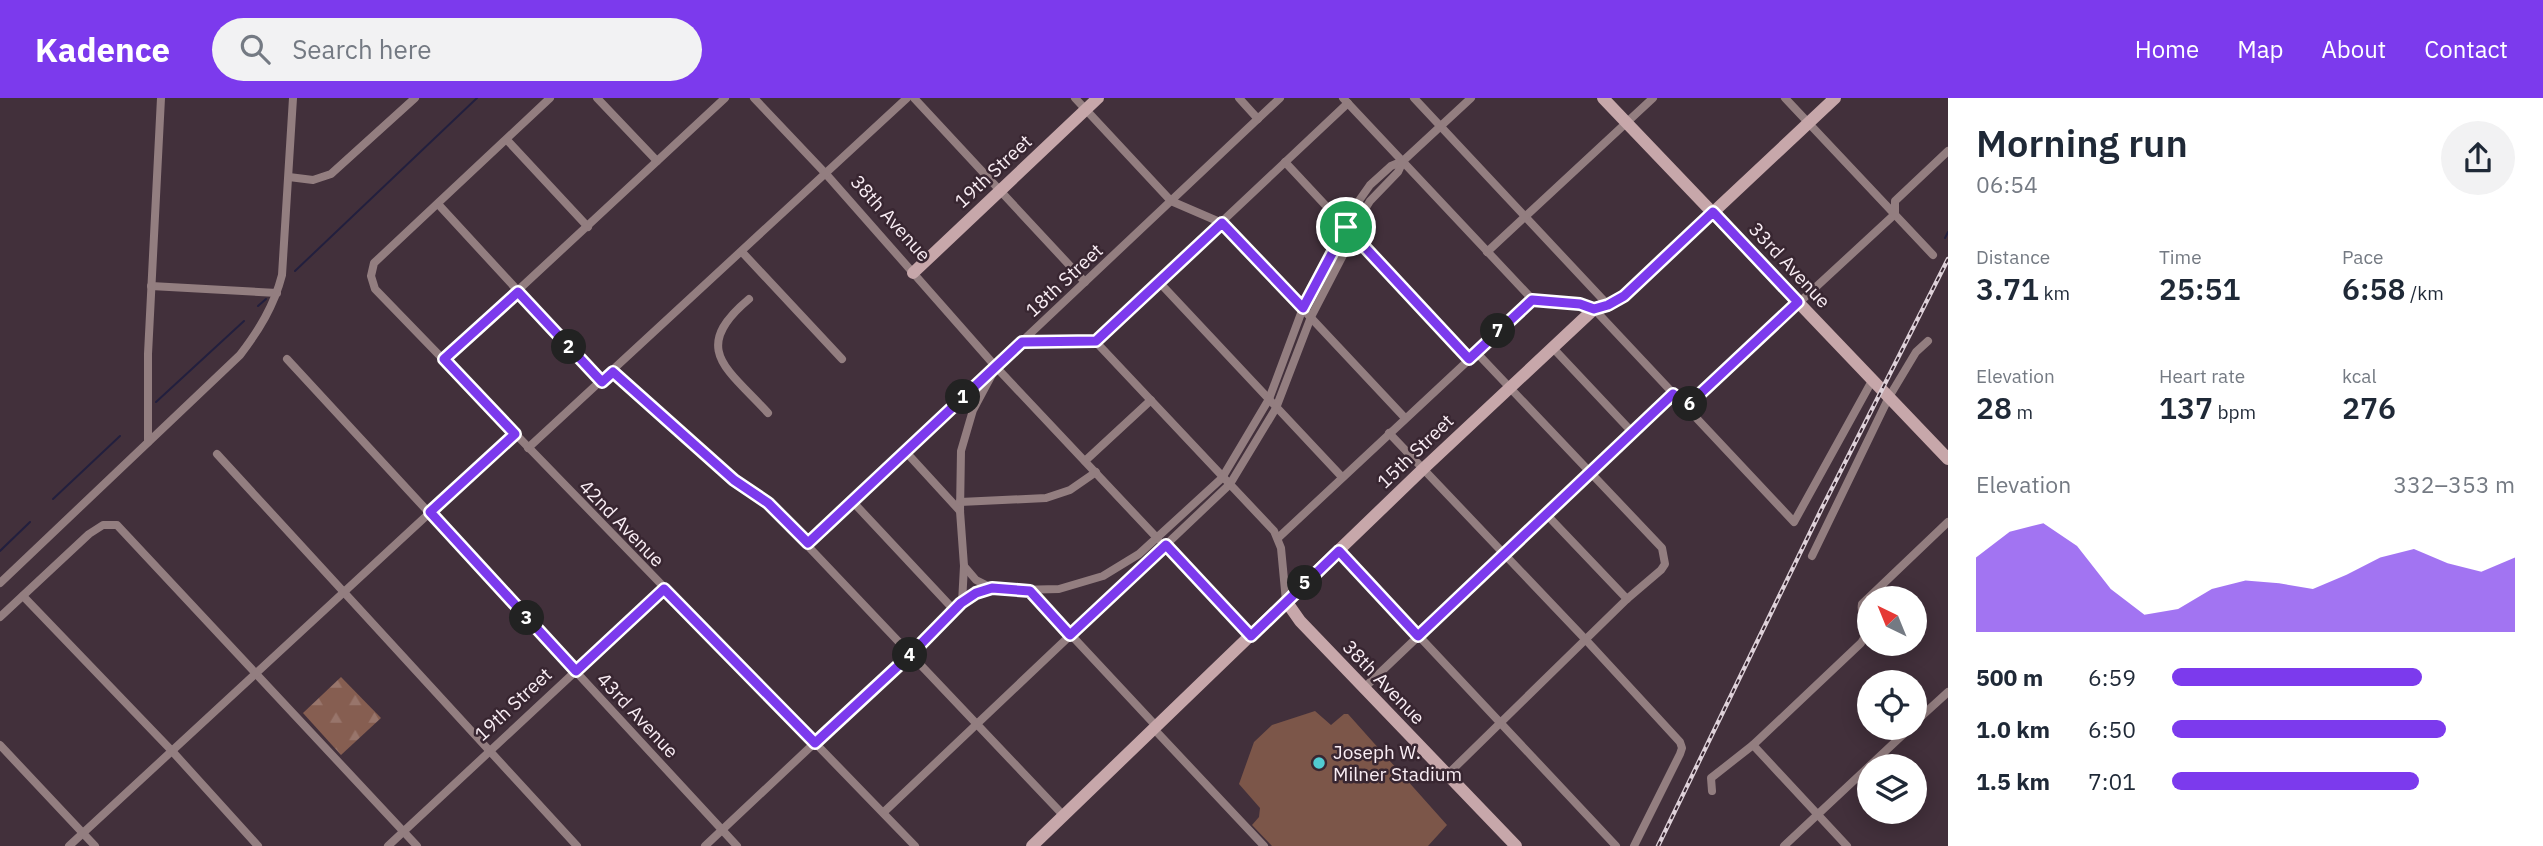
<!DOCTYPE html>
<html lang="en">
<head>
<meta charset="utf-8">
<style>
	:root { --surface:#fff; --page:#f2f2f3; --text:#1f2937; --muted:#747a83; --accent:#7c3aed }
	body { margin:0; font-family:"IBM Plex Sans",sans-serif; background:var(--page); color:var(--text); height:100vh; display:flex; flex-direction:column; font-size:26px; white-space:nowrap }
	* { box-sizing:border-box; margin:0 }
	p { font-size:23px; color:var(--muted) }
	.icon { flex:none; width:38px; height:38px; fill:none; stroke:currentColor; stroke-width:2; stroke-linecap:round; stroke-linejoin:round }
	.map { position:relative; flex:1; overflow:hidden }
	.panel { display:flex; flex-direction:column; background:var(--surface); width:595px }
	.panel>* { flex:none }
	.needle { width:46px; rotate:317deg }
	.controls { position:absolute; left:1857px; top:488px; display:grid; gap:14px }
	.controls a { display:grid; place-items:center; width:70px; height:70px; border-radius:50%; background:var(--surface); box-shadow:0 4px 18px #0003; font-size:35px }
	.pin { position:absolute; display:grid; place-items:center; width:60px; height:60px; color:#fff; margin:-30px; border:4px solid #fff; border-radius:50%; box-shadow:0 2px 7px #0007 }
	.km { position:absolute; width:35px; height:35px; margin:-18px; border-radius:50%; background:#222; color:#fff; font-size:19px; line-height:35px; text-align:center }
	.round { display:grid; place-items:center; flex:none; width:74px; height:74px; border-radius:37px; background:var(--page) }
	.head { display:flex; align-items:center; justify-content:space-between; height:119px; padding:0 28px }
	h1 { font-size:38px; font-weight:600; line-height:52px }
	.metrics { display:grid; grid-template-columns:repeat(3,1fr); gap:10px; height:119px; padding:7px 28px }
	.metrics div { display:grid; align-content:center }
	.metrics b { font-size:30px; font-weight:600 }
	.metrics small { font-size:19px; font-weight:400 }
	.metrics p { font-size:19px }
	.chart { height:196px; padding:14px 28px }
	.chart p { display:flex; justify-content:space-between }
	.chart svg { width:100%; height:126px; margin-top:7px; fill:var(--accent); opacity:.7 }
	ul { padding:0 28px; list-style:none; font-size:23px }
	li { display:grid; grid-template-columns:112px 84px 1fr; align-items:center; height:52px }
	li i { height:18px; border-radius:9px; background:var(--accent) }
	header { display:flex; align-items:center; gap:42px; box-sizing:border-box; height:98px; padding:0 35px; background:var(--accent); color:#fff }
	header strong { font-size:33px }
	nav { display:flex; gap:38px; margin-inline-start:auto; font-size:24px }
	.search { width:490px; height:63px; background:var(--page); display:flex; align-items:center; gap:18px; box-sizing:border-box; padding:0 24px; border-radius:38px; color:var(--muted); font-size:26px }
	main { display:flex; flex:1; min-height:0 }
	.map>svg:first-child { display:block }
</style>
</head>
<body>
<header>
<strong>Kadence</strong>
<div class="search"><svg class="icon" aria-label="search" viewBox="0 0 24 24"><circle cx="10" cy="10" r="6"/><path d="M15 15l6 6"/></svg>Search here</div>
<nav><a>Home</a><a>Map</a><a>About</a><a>Contact</a></nav>
</header>
<main>
<div class="map">
<svg width="1948" height="748" viewBox="0 0 1948 748">
	<defs>
		<pattern id="forest-firs" width="22" height="20" patternUnits="userSpaceOnUse" patternTransform="scale(1.75)"><rect width="22" height="20" fill="#865e51"/><path d="M5 1l3.5 6h-7zM16 11l3.5 6h-7z" fill="#98756b"/></pattern>
	</defs>
	<rect width="100%" height="100%" fill="#42303b"/>
	<!-- grass -->
	<path fill="#7c5649" d="M 1315,613 L 1331,627 L 1344,616 L 1348,616 L 1447,727 L 1428,748 L 1272,748 L 1252,727 L 1259,719 L 1260,710 L 1239,686 L 1254,644 L 1272,627 Z"/>
	<!-- forest -->
	<path fill="url(#forest-firs)" d="M 341,579 L 381,620 L 341,657 L 303,615 Z"/>
	<g fill="none" stroke-linecap="round" stroke-linejoin="round">
		<!-- stream -->
		<g stroke="#221f3e" stroke-width="2">
			<path d="M 1945,140 L 1948,134"/>
			<path d="M 295,173 L 477,0"/>
			<path d="M 258,208 L 266,201"/>
			<path d="M 156,304 L 244,223"/>
			<path d="M 53,401 L 120,338"/>
			<path d="M 0,453 L 30,424"/>
		</g>
		<!-- street -->
		<g stroke="#937e80" stroke-width="8">
			<path d="M 550,0 L 374,165 L 371,178 L 375,191 L 915,748"/>
			<path d="M 597,0 L 657,63"/>
			<path d="M 754,0 L 826,76 L 996,269 L 1158,441"/>
			<path d="M 914,0 L 1085,184"/>
			<path d="M 1075,0 L 1171,103 L 1222,125 L 1405,320"/>
			<path d="M 1239,0 L 1258,21"/>
			<path d="M 1343,0 L 1533,202 L 1580,207 L 1594,211 L 1794,424 L 1873,281"/>
			<path d="M 1414,0 L 1608,207"/>
			<path d="M 1785,0 L 1933,157"/>
			<path d="M 507,42 L 588,129"/>
			<path d="M 1285,64 L 1469,261"/>
			<path d="M 289,79 L 313,82 L 331,76 L 415,0"/>
			<path d="M 438,106 L 602,284"/>
			<path d="M 742,154 L 842,261"/>
			<path d="M 1487,154 L 1653,0"/>
			<path d="M 1159,184 L 1342,379"/>
			<path d="M 151,188 L 277,195"/>
			<path d="M 749,201 C 689,251 728,271 768,315"/>
			<path d="M 1095,243 L 1348,5"/>
			<path d="M 1022,244 L 1095,243 L 1274,433 L 1281,450 L 1286,503"/>
			<path d="M 1552,249 L 1632,334"/>
			<path d="M 287,261 L 737,748"/>
			<path d="M 444,261 L 725,0"/>
			<path d="M 996,269 L 973,312 L 961,353 L 960,413 L 964,468 L 976,482 L 992,490 L 1014,492 L 1059,491 L 1103,478 L 1139,456 L 1222,380 L 1269,301 L 1303,210 L 1346,129 L 1351,114 L 1370,87 L 1391,68 L 1403,63 L 1471,0"/>
			<path d="M 613,274 L 734,382 L 767,405 L 1064,718"/>
			<path d="M 1686,309 L 1895,116 L 1895,103 L 1948,53"/>
			<path d="M 1389,335 L 1586,542 L 1680,644 L 1682,650 L 1680,656 L 1634,748"/>
			<path d="M 148,344 L 148,256 L 161,0"/>
			<path d="M 528,350 L 907,0"/>
			<path d="M 905,353 L 960,413"/>
			<path d="M 217,356 L 577,748"/>
			<path d="M 1085,363 L 1151,302"/>
			<path d="M 852,403 L 955,513"/>
			<path d="M 960,404 L 1046,400 L 1070,392 L 1096,374"/>
			<path d="M 1546,416 L 1627,501"/>
			<path d="M 1278,440 L 1533,202"/>
			<path d="M 808,445 L 1280,0"/>
			<path d="M 1165,447 L 1251,538"/>
			<path d="M 1339,453 L 1616,748"/>
			<path d="M 1812,458 L 1889,299 L 1916,254 L 1928,243"/>
			<path d="M 0,485 L 240,257 C 259,232 274,208 282,177 L 293,0"/>
			<path d="M 1030,493 L 1157,629"/>
			<path d="M 23,498 L 172,653 L 258,748"/>
			<path d="M 962,505 L 976,495 L 992,490"/>
			<path d="M 0,519 L 89,436 L 103,427 L 117,427 L 417,748"/>
			<path d="M 1363,591 L 1673,296"/>
			<path d="M 1914,625 L 1948,594"/>
			<path d="M 1154,631 L 1264,748"/>
			<path d="M 0,647 L 95,748"/>
			<path d="M 1753,647 L 1847,748"/>
			<path d="M 1447,677 L 1627,501 L 1661,472 L 1665,466 L 1662,450 L 1476,254"/>
			<path d="M 1712,693 L 1711,680 L 1753,647 L 1861,545 C 1874,527 1859,524 1862,506 L 1948,424"/>
			<path d="M 884,714 L 1230,386 L 1276,310 L 1311,219 L 1353,138 L 1362,116 L 1370,103 L 1398,74 L 1403,63"/>
			<path d="M 69,748 L 515,336"/>
			<path d="M 388,748 L 664,491"/>
			<path d="M 705,748 L 955,513 L 962,505 L 964,468"/>
			<path d="M 1784,748 L 1910,630"/>
		</g>
		<!-- secondary -->
		<g stroke="#c7a7aa" stroke-width="12">
			<path d="M 1603,0 L 1948,361"/>
			<path d="M 913,175 L 1098,0"/>
			<path d="M 1286,503 L 1300,523 L 1516,748"/>
			<path d="M 1032,748 L 1423,371 L 1594,211 L 1608,207 L 1624,198 L 1835,0"/>
		</g>
		<defs>
			<path id="rail" d="M 1658,748 L 1821,412 L 1948,161"/>
		</defs>
		<!-- rail casing -->
		<use href="#rail" stroke="#ded1d9" stroke-width="4.5"/>
		<!-- rail -->
		<use href="#rail" stroke="#382631" stroke-width="2" stroke-dasharray="5" stroke-linecap="butt"/>
	</g>
	<g fill="none" stroke-linecap="round" stroke-linejoin="round">
		<defs>
			<path id="route" d="M 1713,114 L 1798,204 L 1686,309 L 1673,296 L 1418,538 L 1339,453 L 1251,538 L 1166,447 L 1070,537 L 1030,493 L 992,490 L 976,495 L 961,505 L 911,556 L 815,645 L 664,491 L 576,573 L 430,414 L 515,336 L 444,261 L 518,194 L 602,284 L 613,274 L 734,382 L 768,405 L 808,445 L 1022,244 L 1096,243 L 1222,125 L 1303,210 L 1346,129 L 1469,261 L 1532,202 L 1580,206 L 1594,211 L 1608,207 L 1624,198 Z"/>
		</defs>
		<!-- route casing -->
		<use href="#route" stroke="#fff" stroke-width="14"/>
		<!-- route -->
		<use href="#route" stroke="#7c3aed" stroke-width="9"/>
	</g>
	<!-- markers -->
	<circle fill="#51ccd2" stroke="#382631" stroke-width="2.5" cx="1319" cy="665" r="7"/>
	<g text-anchor="middle" dominant-baseline="central" stroke-width="5" stroke-linejoin="round" paint-order="stroke">
		<!-- street labels -->
		<g font-size="19" fill="#f9edf4" stroke="#382631">
			<text transform="translate(993 73) rotate(-43)">19th Street</text>
			<text transform="translate(891 120) rotate(48)">38th Avenue</text>
			<text transform="translate(1790 167) rotate(47)">33rd Avenue</text>
			<text transform="translate(1064 182) rotate(-43)">18th Street</text>
			<text transform="translate(1415 353) rotate(-44)">15th Street</text>
			<text transform="translate(622 425) rotate(46)">42nd Avenue</text>
			<text transform="translate(1384 584) rotate(46)">38th Avenue</text>
			<text transform="translate(513 606) rotate(-43)">19th Street</text>
			<text transform="translate(638 617) rotate(47)">43rd Avenue</text>
		</g>
		<!-- poi labels -->
		<g font-size="19" fill="#f9edf4" stroke="#382631" text-anchor="start">
			<text x="1333" y="654">Joseph W.<tspan x="1333" dy="22">Milner Stadium</tspan></text>
		</g>
	</g>
</svg>
<div class="controls">
<a><svg class="needle" viewBox="-14 -14 28 28"><path d="M0-13l5 13h-10z" fill="#e53935"/><path d="M0 13l5-13h-10z" fill="#747a83"/></svg></a>
<a><svg class="icon" aria-label="locate" viewBox="0 0 24 24"><circle cx="12" cy="12" r="6"/><path d="M12 2v4M12 18v4M2 12h4M18 12h4"/></svg></a>
<a><svg class="icon" aria-label="layers" viewBox="0 0 24 24"><path d="M12 4l9 5-9 5-9-5zM3 14l9 5 9-5"/></svg></a>
</div>
<div class="pin" style="left:1346px;top:129px;background:#1e9e55"><svg class="icon" aria-label="arrive" viewBox="0 0 24 24"><path d="M6 21V4h12l-3 4 3 4H6"/></svg></div>
<b class="km" style="left:963px;top:299px">1</b>
<b class="km" style="left:569px;top:249px">2</b>
<b class="km" style="left:527px;top:520px">3</b>
<b class="km" style="left:910px;top:557px">4</b>
<b class="km" style="left:1305px;top:485px">5</b>
<b class="km" style="left:1690px;top:306px">6</b>
<b class="km" style="left:1498px;top:233px">7</b>
</div>
<section class="panel">
<div class="head"><div><h1>Morning run</h1><p>06:54</p></div><a class="round"><svg class="icon" aria-label="share" viewBox="0 0 24 24"><path d="M12 15V3M7 8l5-5 5 5M5 13v7h14v-7"/></svg></a></div>
<div class="metrics">
<div><p>Distance</p><b>3.71<small> km</small></b></div>
<div><p>Time</p><b>25:51</b></div>
<div><p>Pace</p><b>6:58<small> /km</small></b></div>
</div>
<div class="metrics">
<div><p>Elevation</p><b>28<small> m</small></b></div>
<div><p>Heart rate</p><b>137<small> bpm</small></b></div>
<div><p>kcal</p><b>276</b></div>
</div>
<div class="chart"><p><span>Elevation</span>332–353 m</p>
<svg viewBox="0 0 160 44" preserveAspectRatio="none"><path d="M0 44V18L10 9L20 6L30 14L40 29L50 38L60 36L70 29L80 26L90 27L100 29L110 24L120 18L130 15L140 20L150 23L160 18V44z"/></svg>
</div>
<ul>
<li><b>500 m</b>6:59<i style="width:73%"></i></li>
<li><b>1.0 km</b>6:50<i style="width:80%"></i></li>
<li><b>1.5 km</b>7:01<i style="width:72%"></i></li>
</ul>
</section>
</main>
</body>
</html>
